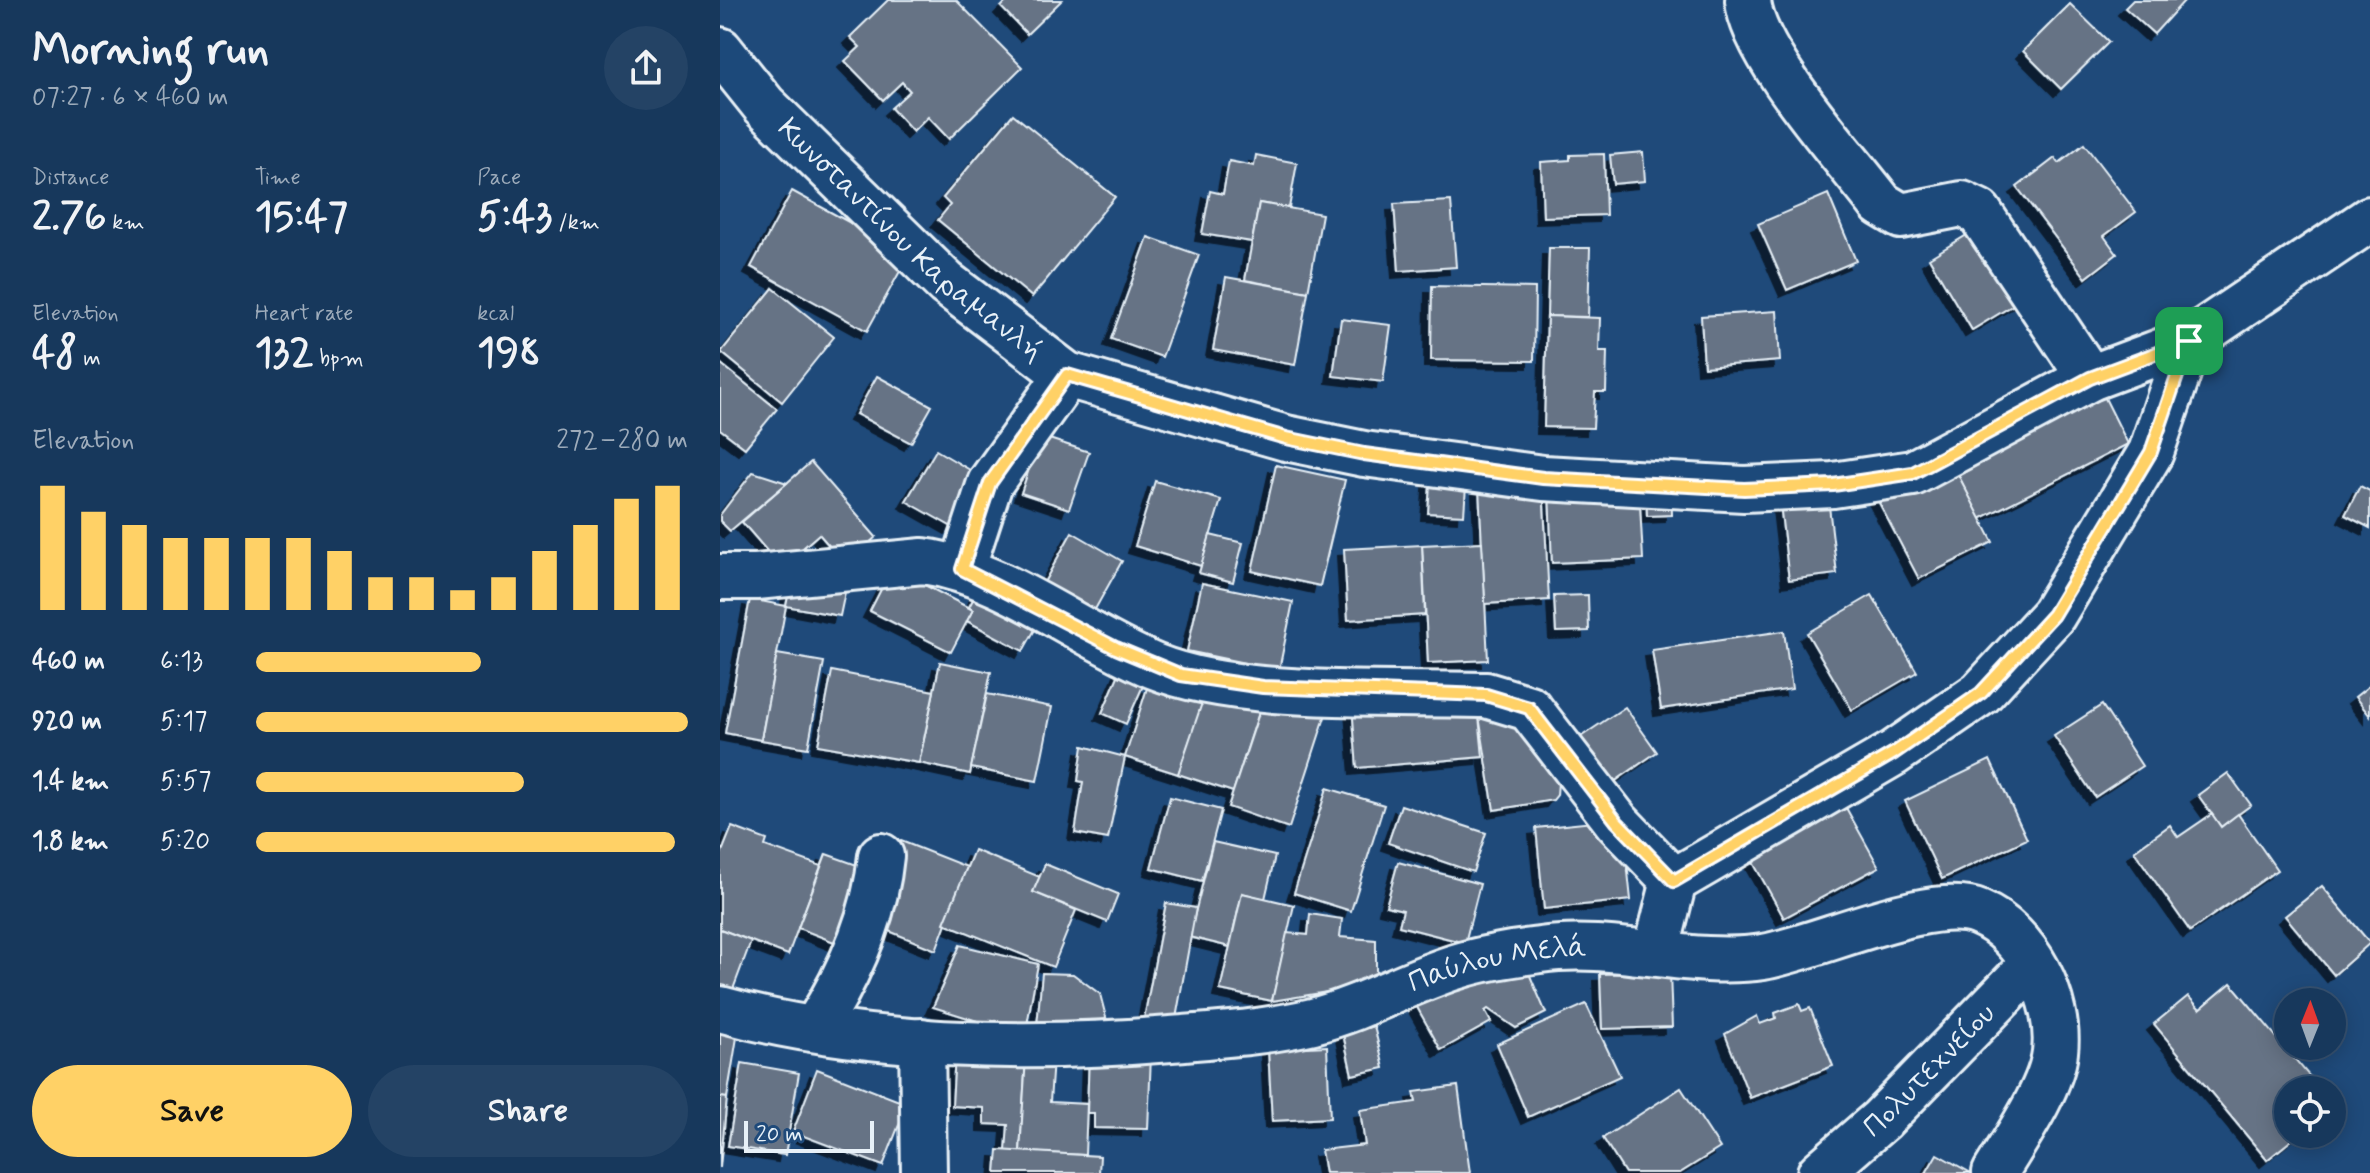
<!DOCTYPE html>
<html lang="en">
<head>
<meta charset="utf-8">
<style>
	:root { --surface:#17385c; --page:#244365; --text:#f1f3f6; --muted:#9eacbb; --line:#365272; --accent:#ffd166 }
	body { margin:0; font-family:Mynerve,sans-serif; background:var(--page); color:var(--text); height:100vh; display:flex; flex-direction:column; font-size:30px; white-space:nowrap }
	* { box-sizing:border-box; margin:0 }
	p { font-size:26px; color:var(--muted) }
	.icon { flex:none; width:44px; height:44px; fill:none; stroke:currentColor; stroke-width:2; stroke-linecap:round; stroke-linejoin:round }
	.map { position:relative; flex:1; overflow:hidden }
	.details { display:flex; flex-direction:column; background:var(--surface); width:720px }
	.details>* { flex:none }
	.needle { width:52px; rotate:1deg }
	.fabs { position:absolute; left:1554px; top:988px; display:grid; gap:16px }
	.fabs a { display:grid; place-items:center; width:72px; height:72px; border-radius:50%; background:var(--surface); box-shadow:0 4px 20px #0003,0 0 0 2px var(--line); font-size:40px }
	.scale { position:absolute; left:24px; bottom:20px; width:130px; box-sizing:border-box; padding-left:8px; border:4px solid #e8f1f8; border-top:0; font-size:22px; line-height:28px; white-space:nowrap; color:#e8f1f8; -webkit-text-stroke:6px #1f4a7a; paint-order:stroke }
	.pin { position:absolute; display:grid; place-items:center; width:68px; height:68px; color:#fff; margin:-34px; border-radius:16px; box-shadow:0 4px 12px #0006 }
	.round { display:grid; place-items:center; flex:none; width:84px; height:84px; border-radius:42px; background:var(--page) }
	.summary { display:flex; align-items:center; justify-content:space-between; height:136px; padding:0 32px }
	h1 { font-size:44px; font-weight:700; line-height:60px }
	.metrics { display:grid; grid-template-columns:repeat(3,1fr); gap:12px; height:136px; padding:8px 32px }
	.metrics div { display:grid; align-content:center }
	.metrics b { font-size:40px; font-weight:700 }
	.metrics small { font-size:22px; font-weight:400 }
	.metrics p { font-size:22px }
	.chart { height:224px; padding:16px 32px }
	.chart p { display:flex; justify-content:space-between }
	.chart svg { width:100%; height:144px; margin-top:8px; stroke:var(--accent); stroke-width:6 }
	.action { display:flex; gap:16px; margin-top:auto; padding:16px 32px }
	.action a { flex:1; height:92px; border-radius:48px; background:var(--accent); color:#111; font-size:32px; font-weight:700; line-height:92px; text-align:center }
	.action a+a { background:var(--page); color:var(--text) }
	ul { padding:0 32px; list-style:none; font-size:26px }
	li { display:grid; grid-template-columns:128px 96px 1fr; align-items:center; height:60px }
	li i { height:20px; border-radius:10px; background:var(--accent) }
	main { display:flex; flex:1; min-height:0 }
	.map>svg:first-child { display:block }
</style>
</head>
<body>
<main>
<section class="details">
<div class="summary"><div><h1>Morning run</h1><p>07:27 · 6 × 460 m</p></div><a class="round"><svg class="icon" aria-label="share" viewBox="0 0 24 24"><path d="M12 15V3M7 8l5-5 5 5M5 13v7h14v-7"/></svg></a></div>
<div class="metrics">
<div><p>Distance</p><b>2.76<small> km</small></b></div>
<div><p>Time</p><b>15:47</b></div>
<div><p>Pace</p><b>5:43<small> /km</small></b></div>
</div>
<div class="metrics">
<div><p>Elevation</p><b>48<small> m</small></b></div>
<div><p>Heart rate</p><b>132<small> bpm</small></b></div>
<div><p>kcal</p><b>198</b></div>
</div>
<div class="chart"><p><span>Elevation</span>272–280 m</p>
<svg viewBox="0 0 160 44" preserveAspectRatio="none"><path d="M5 44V6M15 44V14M25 44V18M35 44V22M45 44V22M55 44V22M65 44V22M75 44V26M85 44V34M95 44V34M105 44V38M115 44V34M125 44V26M135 44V18M145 44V10M155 44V6"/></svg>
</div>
<ul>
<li><b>460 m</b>6:13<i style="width:52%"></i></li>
<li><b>920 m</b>5:17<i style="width:100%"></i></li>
<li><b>1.4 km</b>5:57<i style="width:62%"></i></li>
<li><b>1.8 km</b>5:20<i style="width:97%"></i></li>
</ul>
<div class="action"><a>Save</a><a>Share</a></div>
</section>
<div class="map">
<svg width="1650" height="1173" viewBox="0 0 1650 1173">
	<defs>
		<filter id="shadow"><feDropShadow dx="-7" dy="7" stdDeviation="0" flood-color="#0009"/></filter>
	</defs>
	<rect width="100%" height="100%" fill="#1f4a7a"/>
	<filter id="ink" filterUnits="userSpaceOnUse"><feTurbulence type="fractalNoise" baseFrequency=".0125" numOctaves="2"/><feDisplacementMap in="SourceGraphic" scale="16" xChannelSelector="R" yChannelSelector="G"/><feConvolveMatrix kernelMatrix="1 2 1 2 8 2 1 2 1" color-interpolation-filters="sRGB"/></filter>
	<g filter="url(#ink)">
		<!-- building -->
		<g fill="#667385" stroke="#e8f1f8" stroke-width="2" filter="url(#shadow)">
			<path d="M 168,0 L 236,0 L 302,67 L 229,139 L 208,117 L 193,132 L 171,108 L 190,91 L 182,82 L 163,100 L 125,61 L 140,47 L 130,37 Z"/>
			<path d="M 288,0 L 342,0 L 307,34 L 281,7 Z"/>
			<path d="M 1413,0 L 1465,0 L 1434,34 L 1405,8 Z"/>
			<path d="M 1350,4 L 1389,42 L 1341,89 L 1303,51 Z"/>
			<path d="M 293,114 L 395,197 L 312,297 L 218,220 L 230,205 L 223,198 Z"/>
			<path d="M 1364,144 L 1416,212 L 1384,236 L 1397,254 L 1366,278 L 1297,187 L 1335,158 L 1339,163 Z"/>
			<path d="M 923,152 L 925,181 L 893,184 L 890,155 Z"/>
			<path d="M 884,154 L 886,215 L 823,217 L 821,162 L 850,160 L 850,155 Z"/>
			<path d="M 536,155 L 577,163 L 569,208 L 539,203 L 532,242 L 482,234 L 490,191 L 503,194 L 509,161 L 534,166 Z"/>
			<path d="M 72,191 L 189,255 L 147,331 L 31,267 Z"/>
			<path d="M 1108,194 L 1136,261 L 1067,290 L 1038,224 Z"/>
			<path d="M 731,201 L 736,267 L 679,271 L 674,204 Z"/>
			<path d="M 539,203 L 602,214 L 588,292 L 525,280 Z"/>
			<path d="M 1265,224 L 1308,296 L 1252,330 L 1209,258 Z"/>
			<path d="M 428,237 L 479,255 L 442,357 L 391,339 Z"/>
			<path d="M 829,248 L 870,248 L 868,317 L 827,316 Z"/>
			<path d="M 506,277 L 588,292 L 575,365 L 493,350 Z"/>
			<path d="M 712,286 L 815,288 L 814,361 L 711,360 Z"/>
			<path d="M 53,288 L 114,337 L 62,402 L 1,352 Z"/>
			<path d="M 1057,311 L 1060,361 L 984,367 L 981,316 Z"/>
			<path d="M 827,316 L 880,318 L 879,351 L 887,351 L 886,392 L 875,392 L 873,428 L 824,427 Z"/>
			<path d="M 621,319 L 671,325 L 663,382 L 613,376 Z"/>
			<path d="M 0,363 L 57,409 L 25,448 L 0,429 Z"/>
			<path d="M 157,376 L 212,406 L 191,443 L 136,414 Z"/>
			<path d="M 1378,384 L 1408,444 L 1260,519 L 1230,459 Z"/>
			<path d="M 320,436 L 369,452 L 349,509 L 301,493 Z"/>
			<path d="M 216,450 L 262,477 L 232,527 L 186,501 Z"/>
			<path d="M 1230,459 L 1273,542 L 1199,579 L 1156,497 Z"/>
			<path d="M 91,462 L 156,537 L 125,564 L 99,534 L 61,567 L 22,522 Z"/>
			<path d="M 556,465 L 625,480 L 600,586 L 532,571 Z"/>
			<path d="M 711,470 L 747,472 L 744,515 L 708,513 Z"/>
			<path d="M 33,472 L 67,483 L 10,531 L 0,521 L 0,515 Z"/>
			<path d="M 435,481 L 501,500 L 481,566 L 415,546 Z"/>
			<path d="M 823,485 L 829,600 L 765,604 L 759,488 Z"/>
			<path d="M 1640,486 L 1650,491 L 1650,528 L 1625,515 Z"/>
			<path d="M 919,487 L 923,559 L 832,563 L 829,491 Z"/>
			<path d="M 951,487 L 952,515 L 927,516 L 926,488 Z"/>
			<path d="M 1107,489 L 1117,574 L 1069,580 L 1059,495 Z"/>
			<path d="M 352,532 L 402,561 L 373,613 L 322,586 Z"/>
			<path d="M 490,535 L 523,543 L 513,582 L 479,573 Z"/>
			<path d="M 762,542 L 768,660 L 708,663 L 702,545 Z"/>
			<path d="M 702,545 L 705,615 L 628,620 L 624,549 Z"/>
			<path d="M 172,568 L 253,610 L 231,652 L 150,611 Z"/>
			<path d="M 71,582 L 125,592 L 120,616 L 66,606 Z"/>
			<path d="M 482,583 L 573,602 L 559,670 L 467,651 Z"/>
			<path d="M 260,586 L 321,619 L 303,651 L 247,621 L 253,610 L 249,607 Z"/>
			<path d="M 868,595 L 869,631 L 836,632 L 834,596 Z"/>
			<path d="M 1152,595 L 1197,672 L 1132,710 L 1087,633 Z"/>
			<path d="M 30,599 L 66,606 L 41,740 L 5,733 Z"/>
			<path d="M 1064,631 L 1072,689 L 941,709 L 932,650 Z"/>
			<path d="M 57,654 L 104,662 L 88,748 L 41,740 Z"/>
			<path d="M 220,662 L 271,672 L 250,774 L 199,763 Z"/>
			<path d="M 401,669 L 426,679 L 406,724 L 382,713 Z"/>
			<path d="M 112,671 L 214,691 L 199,763 L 98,745 Z"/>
			<path d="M 428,685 L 483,703 L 458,774 L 405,757 Z"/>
			<path d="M 1650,685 L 1650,716 L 1635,697 Z"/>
			<path d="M 487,688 L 541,706 L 513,792 L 458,774 Z"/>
			<path d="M 267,694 L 332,707 L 317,781 L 251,768 Z"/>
			<path d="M 545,695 L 606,714 L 569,828 L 508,807 Z"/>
			<path d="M 1382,705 L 1422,766 L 1375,797 L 1334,736 Z"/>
			<path d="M 632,706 L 759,716 L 763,757 L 637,768 Z"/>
			<path d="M 905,707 L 937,752 L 891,784 L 859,738 Z"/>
			<path d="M 759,716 L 811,719 L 831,747 L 838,782 L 837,795 L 833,800 L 774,810 Z"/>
			<path d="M 363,746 L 405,757 L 388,839 L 355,833 L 363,782 L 358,781 Z"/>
			<path d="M 1270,760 L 1307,839 L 1222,879 L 1185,801 Z"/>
			<path d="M 1508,773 L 1531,805 L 1501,827 L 1478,795 Z"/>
			<path d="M 607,788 L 664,805 L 631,911 L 574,893 Z"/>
			<path d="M 450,797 L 501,810 L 482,881 L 431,868 Z"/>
			<path d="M 1120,797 L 1159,867 L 1064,918 L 1025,848 Z"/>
			<path d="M 681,805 L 766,833 L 753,872 L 668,843 Z"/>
			<path d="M 1492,814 L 1501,827 L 1518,814 L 1557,870 L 1470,931 L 1414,851 L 1450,825 L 1458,837 Z"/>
			<path d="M 873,822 L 874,830 L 904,834 L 911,900 L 824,909 L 816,828 Z"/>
			<path d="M 12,827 L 47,840 L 45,846 L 101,866 L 68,955 L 0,929 L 0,857 Z"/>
			<path d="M 181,841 L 247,867 L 216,950 L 149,923 Z"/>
			<path d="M 493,842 L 555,856 L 545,899 L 522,893 L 510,947 L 469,937 Z"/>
			<path d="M 254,850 L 320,877 L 313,892 L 356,910 L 333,967 L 224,923 Z"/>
			<path d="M 106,854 L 154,871 L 127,947 L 78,928 Z"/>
			<path d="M 678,862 L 760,884 L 745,943 L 679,926 L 683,910 L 666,906 Z"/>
			<path d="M 325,864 L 398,894 L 387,922 L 313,892 Z"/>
			<path d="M 1602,886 L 1650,943 L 1614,975 L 1565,916 Z"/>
			<path d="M 522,893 L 574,905 L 552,1001 L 500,990 Z"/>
			<path d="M 446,903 L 476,908 L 455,1024 L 424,1019 Z"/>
			<path d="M 590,914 L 622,919 L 620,937 L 656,940 L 656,984 L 552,1001 L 567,933 L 588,935 Z"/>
			<path d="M 0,929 L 31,941 L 12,992 L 0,988 Z"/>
			<path d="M 240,945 L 318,964 L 305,1036 L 213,1007 Z"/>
			<path d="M 808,971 L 826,1013 L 796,1028 L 768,1009 L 765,1011 L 771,1022 L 721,1050 L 693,1000 L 739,975 Z"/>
			<path d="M 950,972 L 952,1027 L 882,1029 L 880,974 Z"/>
			<path d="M 322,973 L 353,974 L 380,994 L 387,1021 L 316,1036 Z"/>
			<path d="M 1511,983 L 1601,1090 L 1568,1090 L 1568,1134 L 1579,1134 L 1547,1160 L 1434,1024 L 1468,996 L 1480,1009 Z"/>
			<path d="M 866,1004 L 900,1076 L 808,1117 L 777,1044 Z"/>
			<path d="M 1079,1004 L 1082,1011 L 1090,1008 L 1113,1066 L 1030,1098 L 1005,1034 L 1037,1016 L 1040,1024 L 1056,1018 L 1055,1013 Z"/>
			<path d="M 0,1014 L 20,1019 L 7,1098 L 0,1097 Z"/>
			<path d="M 654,1026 L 664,1068 L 632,1075 L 623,1034 Z"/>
			<path d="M 607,1046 L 610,1118 L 552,1121 L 548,1049 Z"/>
			<path d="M 235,1053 L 306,1057 L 300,1152 L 286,1151 L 288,1125 L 264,1124 L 264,1108 L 232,1106 Z"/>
			<path d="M 369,1053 L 431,1055 L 428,1129 L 374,1128 L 374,1113 L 367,1113 Z"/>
			<path d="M 306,1057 L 333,1059 L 330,1102 L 367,1104 L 365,1155 L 300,1152 Z"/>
			<path d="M 22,1063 L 79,1073 L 65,1155 L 8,1146 Z"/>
			<path d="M 97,1069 L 187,1104 L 163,1166 L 73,1132 Z"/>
			<path d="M 738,1086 L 750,1173 L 605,1173 L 601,1150 L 645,1145 L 640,1110 L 696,1102 L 694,1092 Z"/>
			<path d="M 961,1088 L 1000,1148 L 960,1173 L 905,1173 L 883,1138 Z"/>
			<path d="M 0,1097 L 7,1098 L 0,1168 Z"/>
			<path d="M 278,1150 L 380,1156 L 379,1173 L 276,1173 Z"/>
			<path d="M 1217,1154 L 1251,1173 L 1206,1173 Z"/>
		</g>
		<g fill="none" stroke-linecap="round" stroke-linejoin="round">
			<defs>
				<g id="street">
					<path d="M 1028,0 C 1032,55 1125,156 1161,204 L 1181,216 L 1242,204 L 1259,212 L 1370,378"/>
					<path id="s1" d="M 0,50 L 44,105 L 226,283 L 347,375 L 566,438 L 644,454 L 823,478 L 1024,489 L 1113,485 L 1193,473 L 1370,378 L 1469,341"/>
					<path d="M 242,569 L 270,483 L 347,375"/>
					<path d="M 0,577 L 36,577 L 203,561 C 286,573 357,634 434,666 C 520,701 671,692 766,695 L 809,708 L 897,822 L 954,881"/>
					<path d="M 936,952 L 954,881 L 1174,753 L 1261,693 L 1333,615 L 1431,452 L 1469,341 L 1650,219"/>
					<path id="s2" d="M 0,1009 C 141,1048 306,1051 451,1039 C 499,1035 547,1032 593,1021 C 646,1007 685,983 735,967 C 762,958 792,954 820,950 C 895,939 969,968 1043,957 C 1097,948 1212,893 1259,913 C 1308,933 1341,1001 1335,1052 C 1331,1089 1294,1141 1275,1173"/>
					<path d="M 96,1027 C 129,975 155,918 161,856"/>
					<path d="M 202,1041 L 204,1173"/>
					<path id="s3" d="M 1100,1173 L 1161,1120 L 1313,964"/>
				</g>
			</defs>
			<!-- street casing -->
			<use href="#street" stroke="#e8f1f8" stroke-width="50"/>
			<!-- street -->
			<use href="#street" stroke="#1f4a7a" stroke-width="44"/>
		</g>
	</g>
	<g fill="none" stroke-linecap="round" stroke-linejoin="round" filter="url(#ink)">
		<defs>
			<path id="route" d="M 1469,341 L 1431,452 L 1333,615 L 1261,693 L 1174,753 L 954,881 L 897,822 L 809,708 L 766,695 L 543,687 L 461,675 L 396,648 L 242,569 L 270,483 L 347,375 L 566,438 L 644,454 L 823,478 L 1024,489 L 1113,485 L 1193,473 L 1370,378 Z"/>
		</defs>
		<!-- route casing -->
		<use href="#route" stroke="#fff" stroke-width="16"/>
		<!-- route -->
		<use href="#route" stroke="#ffd166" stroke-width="10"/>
	</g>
	<g text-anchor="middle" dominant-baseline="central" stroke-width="6" stroke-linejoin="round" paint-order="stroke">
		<!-- street labels -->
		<g font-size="30" fill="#e8f1f8" stroke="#1f4a7a">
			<text stroke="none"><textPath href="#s1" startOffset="270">Κωνσταντίνου Καραμανλή</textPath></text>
			<text stroke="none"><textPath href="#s2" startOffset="792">Παύλου Μελά</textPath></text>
			<text stroke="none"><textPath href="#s3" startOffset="150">Πολυτεχνείου</textPath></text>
		</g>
	</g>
</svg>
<div class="fabs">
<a><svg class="needle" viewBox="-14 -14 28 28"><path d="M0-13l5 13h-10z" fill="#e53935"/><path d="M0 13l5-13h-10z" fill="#9eacbb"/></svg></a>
<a><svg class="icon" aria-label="locate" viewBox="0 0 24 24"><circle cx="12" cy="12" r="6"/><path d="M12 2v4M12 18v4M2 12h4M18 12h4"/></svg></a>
</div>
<div class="scale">20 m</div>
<div class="pin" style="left:1469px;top:341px;background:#1e9e55"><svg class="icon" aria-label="arrive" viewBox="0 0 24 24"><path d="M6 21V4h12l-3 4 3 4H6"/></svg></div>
</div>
</main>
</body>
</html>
